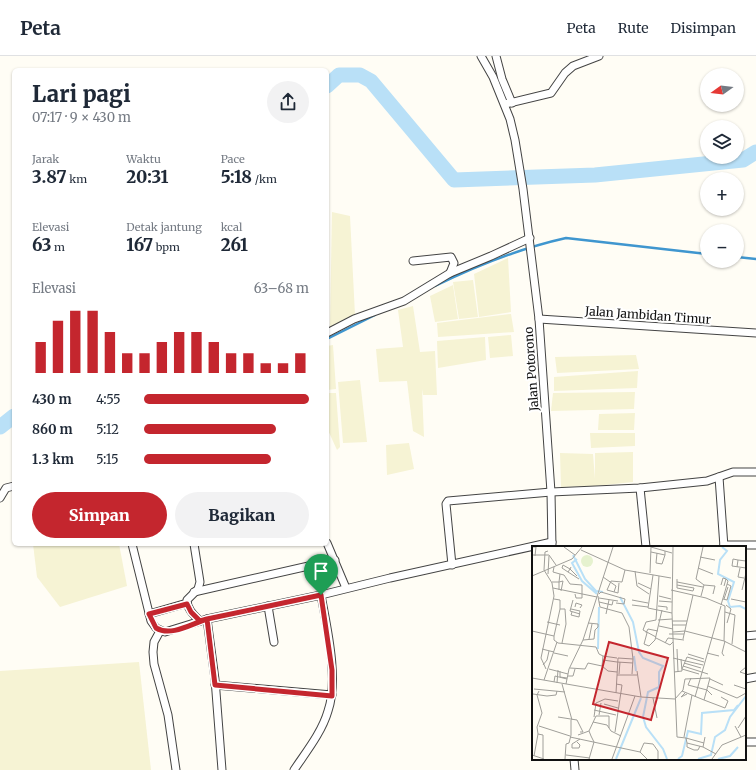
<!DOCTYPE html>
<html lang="id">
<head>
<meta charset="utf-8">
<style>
	:root { --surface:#fff; --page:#f2f2f3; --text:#1f2937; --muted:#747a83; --line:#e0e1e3; --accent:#c4262e }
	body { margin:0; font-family:Merriweather,serif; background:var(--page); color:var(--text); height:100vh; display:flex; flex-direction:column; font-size:15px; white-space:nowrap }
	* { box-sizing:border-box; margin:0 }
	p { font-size:13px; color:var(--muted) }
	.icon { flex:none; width:22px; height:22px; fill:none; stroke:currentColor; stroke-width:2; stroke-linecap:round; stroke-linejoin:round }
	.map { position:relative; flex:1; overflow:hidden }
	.drawer { position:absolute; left:12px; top:12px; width:317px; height:478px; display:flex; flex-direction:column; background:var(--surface); border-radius:6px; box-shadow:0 1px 3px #0004 }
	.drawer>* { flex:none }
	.needle { width:26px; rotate:255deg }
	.controls { position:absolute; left:700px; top:12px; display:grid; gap:8px }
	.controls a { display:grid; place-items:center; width:44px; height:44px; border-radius:50%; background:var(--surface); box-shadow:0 1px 3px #0004; font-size:20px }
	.pin { position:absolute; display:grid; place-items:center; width:34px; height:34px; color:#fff; margin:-41px -17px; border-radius:50% 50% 50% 0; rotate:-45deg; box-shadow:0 0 4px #0007 }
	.pin .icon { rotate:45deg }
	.round { display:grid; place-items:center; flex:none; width:42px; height:42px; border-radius:21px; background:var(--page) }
	.headline { display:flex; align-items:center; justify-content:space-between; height:68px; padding:0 20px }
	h1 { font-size:22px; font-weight:800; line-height:30px }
	.metrics { display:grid; grid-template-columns:repeat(3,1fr); gap:6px; height:68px; padding:4px 20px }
	.metrics div { display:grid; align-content:center }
	.metrics b { font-size:17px; font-weight:800 }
	.metrics small { font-size:11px; font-weight:400 }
	.metrics p { font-size:11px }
	.chart { height:112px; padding:8px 20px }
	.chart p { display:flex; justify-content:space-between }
	.chart svg { width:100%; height:72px; margin-top:4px; stroke:var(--accent); stroke-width:6 }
	.action { display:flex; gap:8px; margin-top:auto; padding:8px 20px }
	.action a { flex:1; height:46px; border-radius:24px; background:var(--accent); color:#fff; font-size:16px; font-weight:800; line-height:46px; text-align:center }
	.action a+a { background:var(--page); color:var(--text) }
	ul { padding:0 20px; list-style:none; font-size:13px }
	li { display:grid; grid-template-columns:64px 48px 1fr; align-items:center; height:30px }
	li i { height:10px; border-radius:5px; background:var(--accent) }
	header { display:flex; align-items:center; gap:24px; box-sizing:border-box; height:56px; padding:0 20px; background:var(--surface); border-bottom:1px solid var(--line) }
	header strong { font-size:19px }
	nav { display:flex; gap:22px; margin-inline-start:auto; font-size:14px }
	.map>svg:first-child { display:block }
</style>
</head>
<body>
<header>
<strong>Peta</strong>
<nav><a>Peta</a><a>Rute</a><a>Disimpan</a></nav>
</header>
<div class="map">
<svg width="756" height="714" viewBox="0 0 756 714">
	<rect width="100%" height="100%" fill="#fffdf5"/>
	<!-- farmland -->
	<g fill="#f6f3d4">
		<path d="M 332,156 L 350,160 L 355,259 L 330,272 Z"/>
		<path d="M 508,202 L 511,256 L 479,261 L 474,218 Z"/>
		<path d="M 473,224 L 478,261 L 459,263 L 453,226 Z"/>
		<path d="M 453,229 L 458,263 L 435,266 L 430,240 Z"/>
		<path d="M 413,250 L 420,296 L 435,295 L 437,339 L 423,339 L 422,333 L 424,381 L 413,375 L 407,325 L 379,326 L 376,293 L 403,291 L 398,254 Z"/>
		<path d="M 511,258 L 514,276 L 438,281 L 437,267 Z"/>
		<path d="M 511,279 L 513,300 L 490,302 L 488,281 Z"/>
		<path d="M 485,281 L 486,304 L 438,312 L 437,285 Z"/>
		<path d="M 333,289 L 336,333 L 327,334 L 327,290 Z"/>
		<path d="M 636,299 L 639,313 L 557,317 L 555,301 Z"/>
		<path d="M 638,315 L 637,332 L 554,335 L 554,321 Z"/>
		<path d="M 360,324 L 367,386 L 343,387 L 338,326 Z"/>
		<path d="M 635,336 L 634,353 L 551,355 L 553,337 Z"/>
		<path d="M 327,337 L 336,337 L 340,391 L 337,394 L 327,372 Z"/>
		<path d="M 635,357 L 634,374 L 598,374 L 599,358 Z"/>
		<path d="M 590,377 L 635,377 L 635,390 L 591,392 Z"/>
		<path d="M 409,387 L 414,413 L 387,419 L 386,389 Z"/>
		<path d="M 633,396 L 633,426 L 595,430 L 561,431 L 560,397 L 593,398 L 595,423 L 595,397 Z"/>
		<path d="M 33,488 L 119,488 L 127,530 L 60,551 L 37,521 Z"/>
		<path d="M 139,606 L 151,714 L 0,714 L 0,615 Z"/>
	</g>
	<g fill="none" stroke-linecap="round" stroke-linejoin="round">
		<!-- stream -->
		<g stroke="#3f96cf" stroke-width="2.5">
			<path d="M 737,201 L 756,203"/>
			<path d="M 435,230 C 476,210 521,192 566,182 L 707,198"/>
			<path d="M 327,283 L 375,259"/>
		</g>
		<!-- river -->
		<g stroke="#b9e0f7" stroke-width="15">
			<path d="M 327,30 L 339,19 L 360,19 L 371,25 L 454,124 L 595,119 L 743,104 L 756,96"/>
			<path d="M 0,371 L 14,360"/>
		</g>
		<defs>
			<g id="street">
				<path d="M 481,0 L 493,21 L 510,63 L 515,84 L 523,133 L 539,263 L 551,436 L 552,491"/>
				<path d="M 496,0 L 502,23 L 512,47"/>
				<path d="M 505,48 L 551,37 L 565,17 L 573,10 L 599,0"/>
				<path d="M 413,205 L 451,201 L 454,207 L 450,217"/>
				<path d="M 539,263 L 756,277"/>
				<path d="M 327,277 L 354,263 L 404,245 L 450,217 L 491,200 L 530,182"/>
				<path d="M 719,421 L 724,491"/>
				<path d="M 640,432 L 646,491"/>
				<path d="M 0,442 L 6,432 L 14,430"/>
				<path d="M 327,487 L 346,532"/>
				<path d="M 132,488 L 151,565 L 156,572 L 165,576 L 207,563 L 321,539 L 390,522 L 552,486"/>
				<path d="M 194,488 L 200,526 L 198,533 L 187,544 C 187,553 194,559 200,565"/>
				<path d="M 724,489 L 756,489"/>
				<path d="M 452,509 L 446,448 L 448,445 L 551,436 L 640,432 L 707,425 L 733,416 L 756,416"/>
				<path d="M 194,536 L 335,504"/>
				<path d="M 268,550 L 274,586"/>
				<path d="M 149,558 L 187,547"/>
				<path d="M 207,563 L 215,623 L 222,714"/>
				<path d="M 160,575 L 154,586 L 153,596 L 154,608 L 168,659 L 176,714"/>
				<path d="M 745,580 L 756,579"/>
				<path d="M 745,623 L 756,621"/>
				<path d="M 215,629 L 332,639"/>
				<path d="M 745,686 L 756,686"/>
				<path d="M 574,703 L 575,714"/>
				<path d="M 294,714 C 306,696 322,676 328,655 C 339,623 327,572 321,539"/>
			</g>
		</defs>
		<!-- street casing -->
		<use href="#street" stroke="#444" stroke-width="9"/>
		<!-- street -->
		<use href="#street" stroke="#fff" stroke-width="7"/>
	</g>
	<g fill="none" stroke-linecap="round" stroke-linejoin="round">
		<defs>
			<path id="route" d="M 321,539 L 207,563 C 191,568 171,581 156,572 L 149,558 L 187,548 L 191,556 L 200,565 L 207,563 L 215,629 L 332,640 L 332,614 L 321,539"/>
		</defs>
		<!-- route casing -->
		<use href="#route" stroke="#fff" stroke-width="8"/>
		<!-- route -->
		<use href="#route" stroke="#c4262e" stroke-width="5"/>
	</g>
	<g text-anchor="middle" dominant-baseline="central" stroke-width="4" stroke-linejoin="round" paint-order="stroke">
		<!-- street labels -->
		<g font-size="12" fill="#111" stroke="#fff">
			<text transform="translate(648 259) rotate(4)">Jalan Jambidan Timur</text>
			<text transform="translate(531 313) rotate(-94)">Jalan Potorono</text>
		</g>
	</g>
	<!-- overview -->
	<g transform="translate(532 490)">
		<rect width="214" height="214" fill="#fffdf5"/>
		<path d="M49 15a6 6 0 1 1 12 0a6 6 0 1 1-12 0Z" fill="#e6f2cf"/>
		<path fill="none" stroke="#b9e0f7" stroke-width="2" d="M 190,1 L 195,5 L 188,14 L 186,28 L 202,36 L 196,55 L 198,61 L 208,60 L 214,63 L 214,91M 41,9 L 53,33 L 64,45 L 71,46M 45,13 L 40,17 L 50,35 L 65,48M 88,51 L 101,76 L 107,106 L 111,112 L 131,120 L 127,126 L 127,141 L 116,146 L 111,171 L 114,181 L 131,203 L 135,213M 66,103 L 67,61M 102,110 L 104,125M 84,213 L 109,152M 146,213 L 150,210 L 156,185 L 169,188 L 170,167 L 202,164 L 206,159M 166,213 L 179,209 L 183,191 L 193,184 L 198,171 L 214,150M 186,213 L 198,210 L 206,201"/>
		<path fill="none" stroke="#a09f9a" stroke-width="1" d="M 1,1 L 4,1 L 3,10M 32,1 L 43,9M 119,1 L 140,7M 141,1 L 140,67 L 145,191 L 154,192 L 155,197 L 171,201 L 173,191M 49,4 L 93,24 L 139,32M 119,6 L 133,9 L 133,5M 125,7 L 124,17 L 130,18 L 133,9M 0,9 L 17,9 L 24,19M 168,11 L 183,14M 206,14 L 201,13 L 200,20 L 214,22M 22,21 L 21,26 L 28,28M 205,21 L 206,14 L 214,15M 166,22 L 181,28M 208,22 L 206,31 L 212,32M 103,25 L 105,40 L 117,48M 36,26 L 30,22 L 31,19 L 38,23 L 39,21M 118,27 L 119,1M 16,28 L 17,10M 121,29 L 116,62 L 140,67M 0,30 L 40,13 L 50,1M 45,30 L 38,23 L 36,26 L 47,33M 71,31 L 84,40 L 82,46M 145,33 L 145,42 L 161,45 L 162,42 L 145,39M 20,36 L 27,36 L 28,28 L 32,29 L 38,38 L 50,39 L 50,52 L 44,52 L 43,48M 145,36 L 171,41M 87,37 L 86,47 L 75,44 L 79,35 L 90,36 L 93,24M 106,37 L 119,43M 172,39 L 183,40 L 181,48M 189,39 L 191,32 L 194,33 L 192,40M 21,42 L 65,51M 27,44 L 27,36 L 31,35 L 29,45M 139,44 L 174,52 L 193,60 L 192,95M 210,44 L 214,27M 67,48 L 69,46 L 93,53 L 92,58 L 84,57M 66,50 L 67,56 L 80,59 L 81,55M 127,50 L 139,53M 169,50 L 172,39 L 164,33 L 171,1M 67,52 L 86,55M 22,53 L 28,54 L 28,63M 191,53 L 195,54 L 199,40 L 195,38M 192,53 L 196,41M 199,53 L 214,56M 41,54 L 38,65 L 48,68M 100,54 L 116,57M 127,55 L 140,56M 67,56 L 68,61 L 90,67 L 97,81 L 101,113M 100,59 L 116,61M 189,59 L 196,35 L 194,33M 194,59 L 199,63 L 195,77M 126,60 L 135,61 L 135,64M 43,61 L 44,57 L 50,59 L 48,62M 39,63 L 48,65 L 47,71 L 39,69 L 40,66M 193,66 L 203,69 L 200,98M 74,68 L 77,54M 126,74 L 140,73M 140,75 L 155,75M 15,76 L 28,79M 140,79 L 154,79M 127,80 L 141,83M 0,85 L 22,90 L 22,94 L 26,97 L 64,101 L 67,108 L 71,110 L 70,120 L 76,125 L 85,126M 141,86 L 153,85 L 192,95 L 214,106M 114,87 L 116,83 L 126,85M 115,87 L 112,98 L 117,100 L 123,94 L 130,64M 137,88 L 152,88M 22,90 L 28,63 L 33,63 L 34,78 L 30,97M 124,91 L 111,84 L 114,76 L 124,74 L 127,30M 124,92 L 138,99 L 141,96M 57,93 L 60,78M 151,93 L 161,49M 51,94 L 62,93 L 63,84 L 66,81 L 66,78 L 56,77M 133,97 L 136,92 L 152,94M 10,103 L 22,106M 145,103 L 146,126M 22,107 L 36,110M 175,107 L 187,110M 156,108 L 172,113M 71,110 L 85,112M 192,110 L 190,107 L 193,95M 141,112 L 171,119M 71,114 L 85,116M 85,116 L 101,117M 152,117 L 169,122M 11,119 L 15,114 L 17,105M 151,120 L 176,128M 214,121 L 208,126 L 214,128M 38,122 L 53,123 L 56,117 L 70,120M 14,123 L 9,112 L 22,50 L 20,37 L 12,24 L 13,6 L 16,5M 17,123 L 36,128M 150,123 L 155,111 L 172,116M 150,123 L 167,128M 28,125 L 28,131 L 35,132M 105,125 L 109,151M 142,126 L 150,125 L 149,113M 87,128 L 88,116M 85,129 L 105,129M 36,130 L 41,130 L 43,123M 0,132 L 109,151 L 143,153M 159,132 L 156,139 L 175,144 L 180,149M 178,133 L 191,139M 12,134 L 25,96M 22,136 L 23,130 L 35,133M 25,137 L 26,124M 30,138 L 40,174M 34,138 L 37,123 L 51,94 L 81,1M 202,139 L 214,143M 176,140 L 205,152 L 214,147M 2,143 L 33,146M 84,147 L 86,112 L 101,113 L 100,128M 153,147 L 149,151 L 155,148M 1,148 L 15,150 L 24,149 L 25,145M 163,151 L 189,60M 121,152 L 125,172M 143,153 L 151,144 L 153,133 L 178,132 L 172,154 L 150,145M 172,154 L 193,162 L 196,155 L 189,151M 72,158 L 86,162M 62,164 L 84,169M 67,169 L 69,157M 26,171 L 45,174 L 51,186 L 48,186M 62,171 L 64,157 L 73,153 L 86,155M 61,176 L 75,179 L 79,185 L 89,190M 7,180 L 38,190M 203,180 L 209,191M 206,182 L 214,170M 57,185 L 64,170 L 77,170 L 77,182M 83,186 L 90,139 L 84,138M 6,188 L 5,181 L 10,167 L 5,149 L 7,145M 46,189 L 57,185 L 59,190 L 62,196 L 57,213M 38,191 L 108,206 L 115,213M 152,191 L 160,149M 154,192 L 172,197M 45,196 L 48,199 L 47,202 L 40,202 L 40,198 L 48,193M 155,197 L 155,201 L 162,204 L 166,204 L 168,200M 171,201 L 184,208M 108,206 L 112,197 L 121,198 L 126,205 L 126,213M 0,209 L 12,213M 34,209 L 58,212M 2,210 L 6,188 L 11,189 L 11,213M 33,213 L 34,198 L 37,197 L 39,189 L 39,174M 80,213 L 103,150M 180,213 L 190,199 L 214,189"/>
		<path fill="#c4262e" fill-opacity="0.15" stroke="#c4262e" stroke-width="2" d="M 77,96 L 136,112 L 119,174 L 61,158 Z"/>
		<rect width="214" height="214" fill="none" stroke="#111" stroke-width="2"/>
	</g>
</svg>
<div class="controls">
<a><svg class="needle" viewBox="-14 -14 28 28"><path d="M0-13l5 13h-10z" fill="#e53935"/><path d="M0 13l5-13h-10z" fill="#747a83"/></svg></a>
<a><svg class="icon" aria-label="layers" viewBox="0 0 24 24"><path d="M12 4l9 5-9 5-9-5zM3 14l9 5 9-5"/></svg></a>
<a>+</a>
<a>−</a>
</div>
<div class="pin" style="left:321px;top:539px;background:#1e9e55"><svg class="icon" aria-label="arrive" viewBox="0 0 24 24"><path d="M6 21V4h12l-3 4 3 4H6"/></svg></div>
<section class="drawer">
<div class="headline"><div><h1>Lari pagi</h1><p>07:17 · 9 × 430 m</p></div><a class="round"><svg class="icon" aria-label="share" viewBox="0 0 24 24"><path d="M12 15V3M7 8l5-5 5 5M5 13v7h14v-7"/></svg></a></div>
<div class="metrics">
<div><p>Jarak</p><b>3.87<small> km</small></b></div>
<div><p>Waktu</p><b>20:31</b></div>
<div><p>Pace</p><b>5:18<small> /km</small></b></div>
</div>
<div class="metrics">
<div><p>Elevasi</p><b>63<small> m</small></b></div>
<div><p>Detak jantung</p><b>167<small> bpm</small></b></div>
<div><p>kcal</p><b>261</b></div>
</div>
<div class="chart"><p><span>Elevasi</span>63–68 m</p>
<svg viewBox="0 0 160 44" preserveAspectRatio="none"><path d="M5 44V25M15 44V12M25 44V6M35 44V6M45 44V19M55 44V32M65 44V32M75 44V25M85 44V19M95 44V19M105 44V25M115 44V32M125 44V32M135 44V38M145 44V38M155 44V32"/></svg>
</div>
<ul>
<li><b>430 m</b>4:55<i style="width:100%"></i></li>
<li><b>860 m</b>5:12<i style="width:80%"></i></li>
<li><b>1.3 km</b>5:15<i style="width:77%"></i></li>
</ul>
<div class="action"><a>Simpan</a><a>Bagikan</a></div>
</section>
</div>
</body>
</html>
